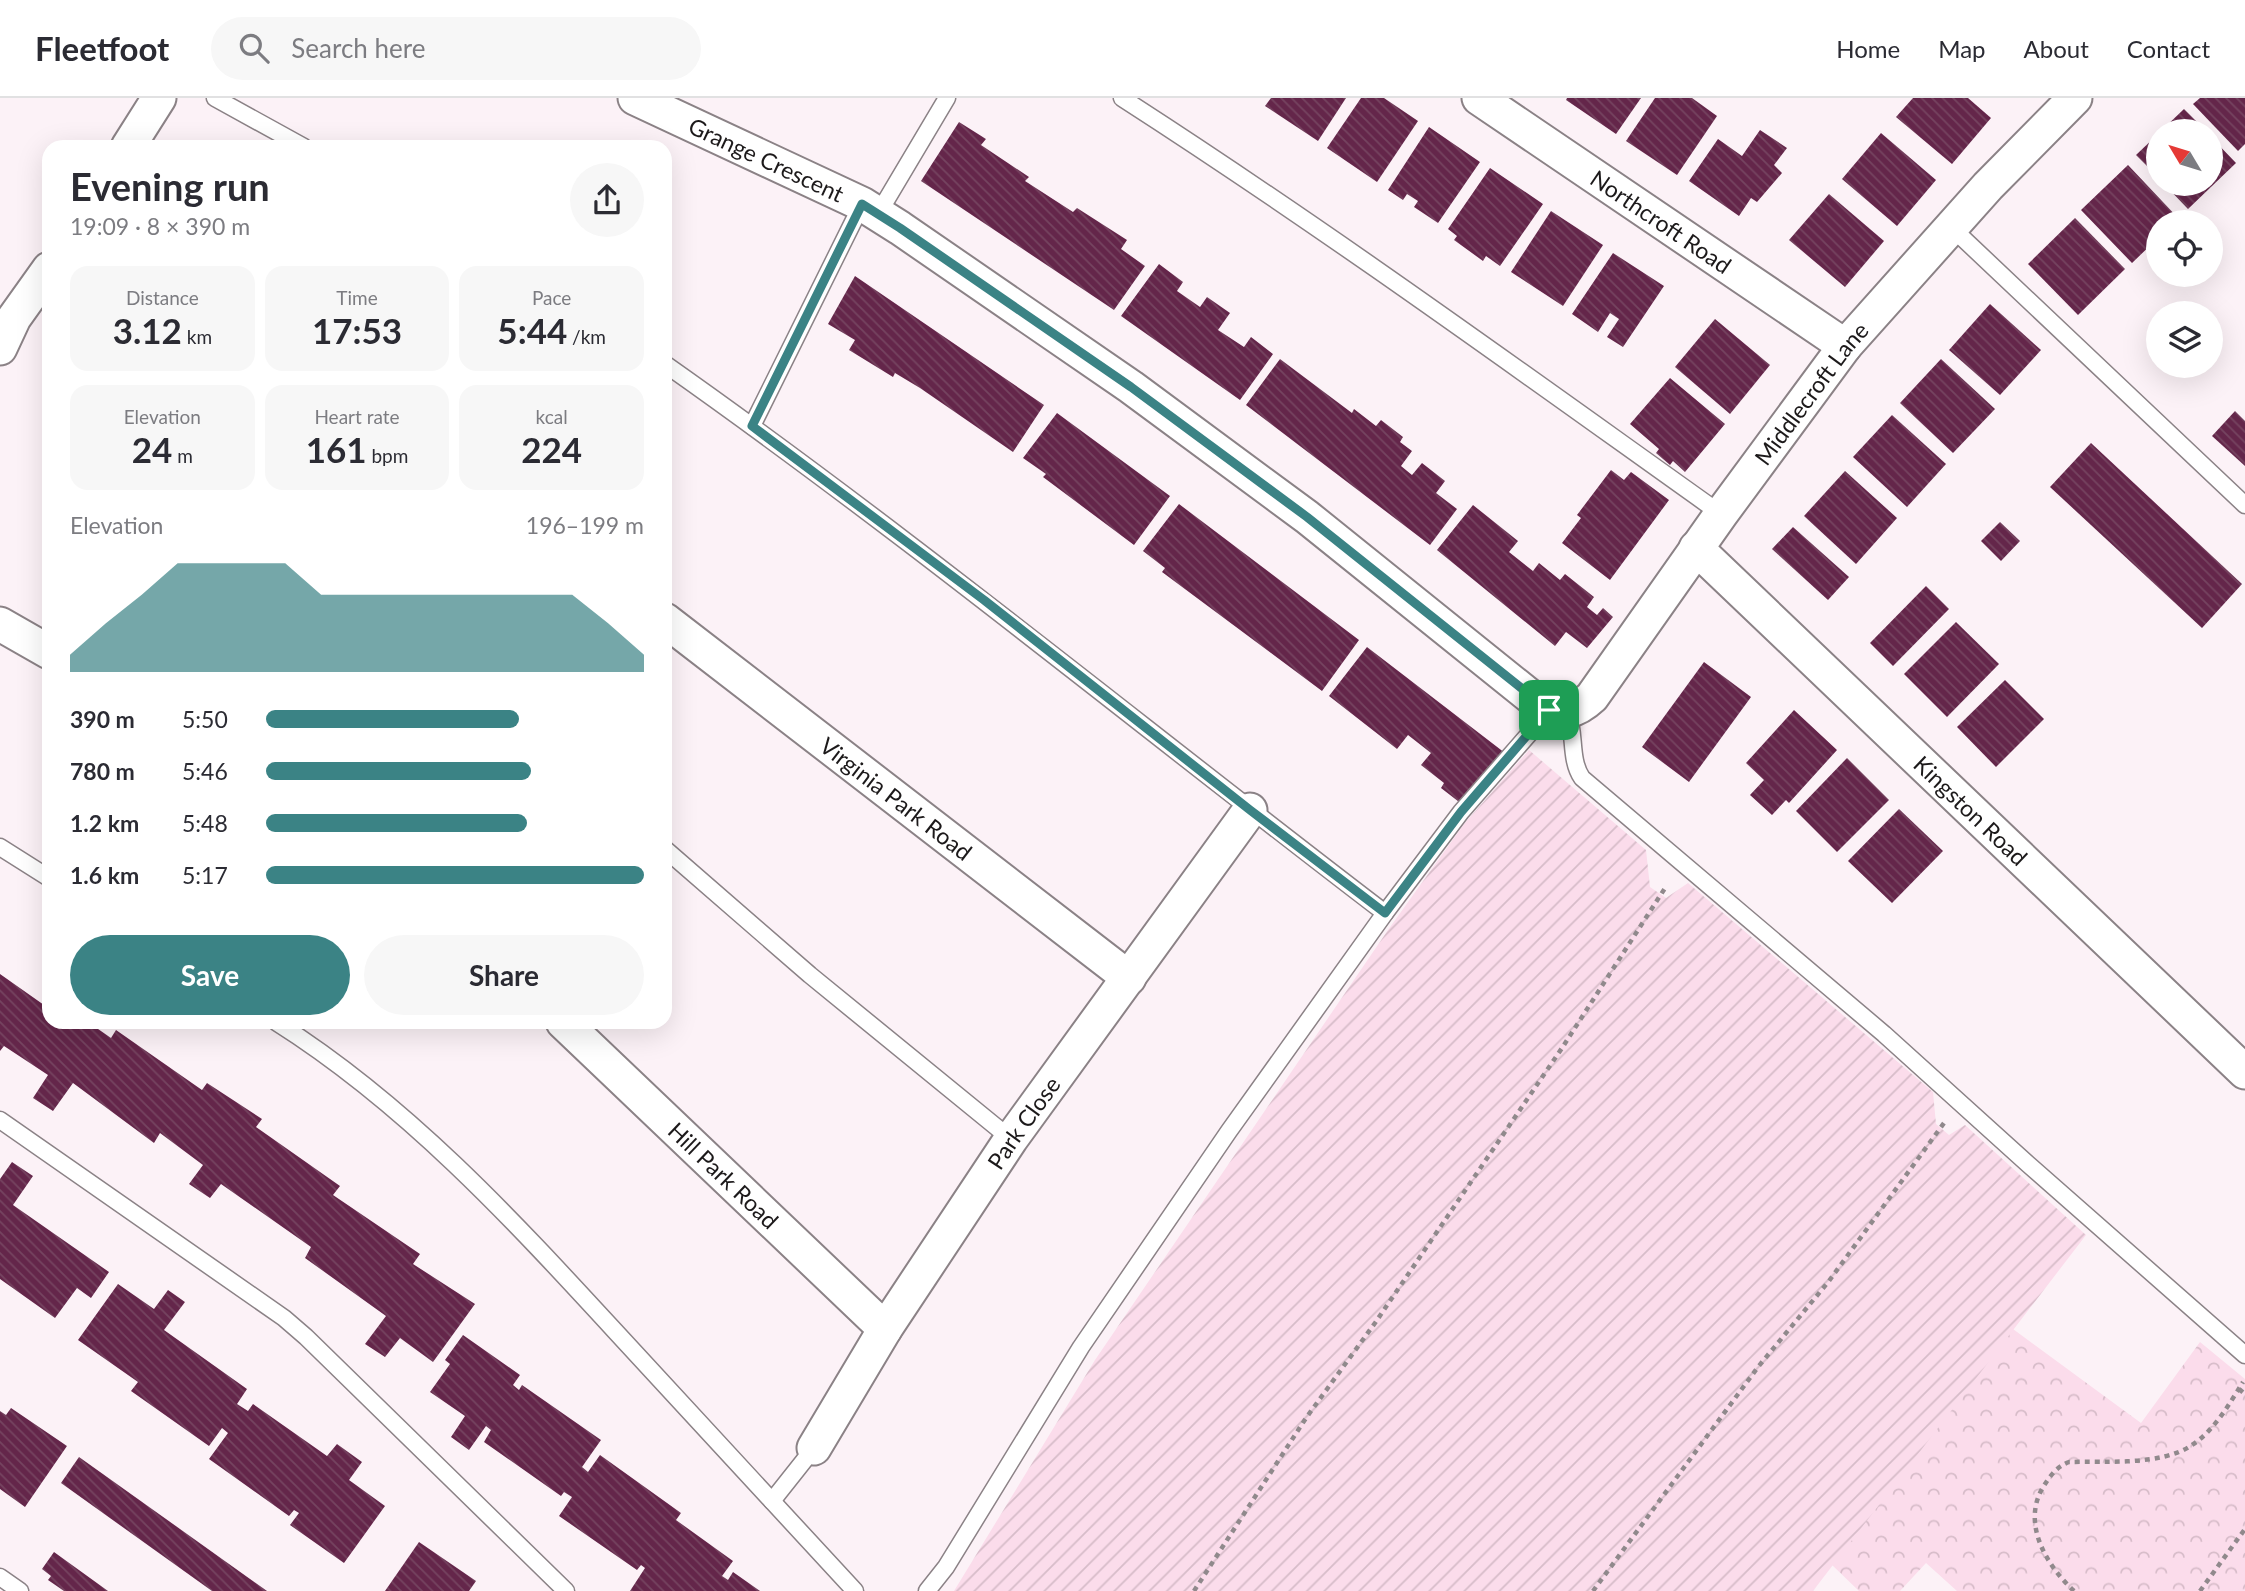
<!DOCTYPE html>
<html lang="en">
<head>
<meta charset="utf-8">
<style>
	:root { --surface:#fff; --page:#f7f7f7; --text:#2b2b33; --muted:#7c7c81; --line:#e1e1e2; --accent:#3b8385 }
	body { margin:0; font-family:Lato,sans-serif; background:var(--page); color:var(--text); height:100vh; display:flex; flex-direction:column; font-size:26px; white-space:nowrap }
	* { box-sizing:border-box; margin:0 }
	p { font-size:23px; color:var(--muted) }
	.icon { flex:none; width:38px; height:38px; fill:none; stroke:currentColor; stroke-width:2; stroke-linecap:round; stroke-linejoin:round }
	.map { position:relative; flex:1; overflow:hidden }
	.panel { position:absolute; left:42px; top:42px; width:630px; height:889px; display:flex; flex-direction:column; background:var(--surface); border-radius:21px; box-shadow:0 7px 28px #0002 }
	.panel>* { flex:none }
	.needle { width:46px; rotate:308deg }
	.fabs { position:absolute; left:2146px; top:21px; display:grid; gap:14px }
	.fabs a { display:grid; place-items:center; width:77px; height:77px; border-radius:50%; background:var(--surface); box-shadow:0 7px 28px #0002; font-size:35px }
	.pin { position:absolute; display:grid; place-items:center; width:60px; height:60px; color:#fff; margin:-30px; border-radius:14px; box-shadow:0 4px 10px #0006 }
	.round { display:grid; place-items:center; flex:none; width:74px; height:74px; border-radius:37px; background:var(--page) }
	.head { display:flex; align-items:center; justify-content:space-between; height:119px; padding:0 28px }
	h1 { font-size:38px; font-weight:700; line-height:52px }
	.stats { display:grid; grid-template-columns:repeat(3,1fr); gap:10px; height:119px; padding:7px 28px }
	.stats div { display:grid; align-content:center; border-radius:18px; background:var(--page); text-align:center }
	.stats b { font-size:35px; font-weight:700 }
	.stats small { font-size:19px; font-weight:400 }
	.stats p { font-size:19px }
	.chart { height:196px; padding:14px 28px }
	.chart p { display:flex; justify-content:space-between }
	.chart svg { width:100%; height:126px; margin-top:7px; fill:var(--accent); opacity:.7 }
	.action { display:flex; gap:14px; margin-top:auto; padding:14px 28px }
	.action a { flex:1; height:80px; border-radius:42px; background:var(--accent); color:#fff; font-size:28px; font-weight:700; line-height:80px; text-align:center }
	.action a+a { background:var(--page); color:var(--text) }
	ul { padding:0 28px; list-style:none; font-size:23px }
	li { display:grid; grid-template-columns:112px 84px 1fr; align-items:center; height:52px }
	li i { height:18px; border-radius:9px; background:var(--accent) }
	header { display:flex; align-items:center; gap:42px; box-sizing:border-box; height:98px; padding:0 35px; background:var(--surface); border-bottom:2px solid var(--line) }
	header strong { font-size:33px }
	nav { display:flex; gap:38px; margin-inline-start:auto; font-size:24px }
	.search { width:490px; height:63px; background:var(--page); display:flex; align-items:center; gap:18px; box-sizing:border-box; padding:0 24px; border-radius:38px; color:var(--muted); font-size:26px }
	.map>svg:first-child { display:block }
</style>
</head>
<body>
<header>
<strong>Fleetfoot</strong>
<div class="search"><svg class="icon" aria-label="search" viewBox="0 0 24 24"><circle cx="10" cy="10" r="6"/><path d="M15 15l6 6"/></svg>Search here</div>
<nav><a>Home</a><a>Map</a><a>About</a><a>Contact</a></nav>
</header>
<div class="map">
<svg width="2245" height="1493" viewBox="0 0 2245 1493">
	<defs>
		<pattern id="forest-crowns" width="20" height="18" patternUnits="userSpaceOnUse" patternTransform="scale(1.75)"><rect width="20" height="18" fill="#fbdceb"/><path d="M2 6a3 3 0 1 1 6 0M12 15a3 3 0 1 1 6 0" fill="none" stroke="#d7bcc9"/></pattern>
		<pattern id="garden-furrows" width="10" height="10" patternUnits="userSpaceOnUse" patternTransform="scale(1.75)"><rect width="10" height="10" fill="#fbdceb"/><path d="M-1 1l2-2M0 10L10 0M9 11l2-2" fill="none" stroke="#d7bcc9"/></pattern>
		<pattern id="building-back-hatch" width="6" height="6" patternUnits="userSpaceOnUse" patternTransform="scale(1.75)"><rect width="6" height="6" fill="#64264a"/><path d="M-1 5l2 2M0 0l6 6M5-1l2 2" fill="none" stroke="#754460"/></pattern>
	</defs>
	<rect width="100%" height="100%" fill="#fcf2f7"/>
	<!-- forest -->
	<path fill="url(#forest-crowns)" d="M 2013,1231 L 2141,1325 L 2200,1244 L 2245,1281 L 2245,1493 L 1957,1493 L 1926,1465 L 1900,1493 L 1859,1493 L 1832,1467 Z"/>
	<!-- garden -->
	<path fill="url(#garden-furrows)" d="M 1529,652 L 1646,752 L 1650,789 L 1666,800 L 1688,785 L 1933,994 L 1936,1026 L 1949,1037 L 1965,1027 L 2086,1137 L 1813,1493 L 954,1493 L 1095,1262 L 1388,832 L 1464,726 Z"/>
	<!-- building -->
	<g fill="url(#building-back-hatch)">
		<path d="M 1271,0 L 1346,0 L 1318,43 L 1265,8 Z"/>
		<path d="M 1361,0 L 1384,0 L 1418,23 L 1377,84 L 1327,50 Z"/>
		<path d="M 1567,0 L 1641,0 L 1616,36 L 1566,2 Z"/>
		<path d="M 1655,0 L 1692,0 L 1717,18 L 1677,77 L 1626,43 Z"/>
		<path d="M 1913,0 L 1968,0 L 1991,20 L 1952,66 L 1896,19 Z"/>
		<path d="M 2200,0 L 2245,0 L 2245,46 L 2238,53 L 2193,6 Z"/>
		<path d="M 2184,11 L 2206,33 L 2161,33 Z"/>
		<path d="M 959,24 L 986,41 L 981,47 L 1029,79 L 1025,83 L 1073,114 L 1077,110 L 1127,142 L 1121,151 L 1145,168 L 1114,212 L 921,83 Z"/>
		<path d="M 1429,29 L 1480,64 L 1438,125 L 1414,109 L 1418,103 L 1407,96 L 1403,102 L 1388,92 Z"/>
		<path d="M 1760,32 L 1787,50 L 1774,67 L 1782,75 L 1757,104 L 1751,100 L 1739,118 L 1689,83 L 1718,41 L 1742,58 Z"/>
		<path d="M 1881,35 L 1936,82 L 1897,128 L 1842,81 Z"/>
		<path d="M 2158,36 L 2158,79 L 2136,57 Z"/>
		<path d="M 2210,38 L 2236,65 L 2188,111 L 2164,86 L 2210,86 Z"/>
		<path d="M 2128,67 L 2179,121 L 2175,124 L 2158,124 L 2158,140 L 2132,165 L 2081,112 Z"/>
		<path d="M 1490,70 L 1543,106 L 1500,168 L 1486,158 L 1483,163 L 1454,142 L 1457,138 L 1448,131 Z"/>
		<path d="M 1829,96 L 1884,143 L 1845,189 L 1789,142 Z"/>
		<path d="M 1551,113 L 1603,147 L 1563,208 L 1511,174 Z"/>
		<path d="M 2075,120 L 2125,171 L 2078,217 L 2028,166 Z"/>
		<path d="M 1613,155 L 1664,188 L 1623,249 L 1607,239 L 1619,221 L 1610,215 L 1598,234 L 1572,216 Z"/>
		<path d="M 1159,166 L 1183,184 L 1177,193 L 1200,209 L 1207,199 L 1230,215 L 1218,232 L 1244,249 L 1251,239 L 1273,256 L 1240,302 L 1121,218 Z"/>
		<path d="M 855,178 L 1044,307 L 1013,354 L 920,290 L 895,275 L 893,279 L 849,252 L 855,242 L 828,226 Z"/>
		<path d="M 1990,206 L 2041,252 L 2000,297 L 1949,252 Z"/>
		<path d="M 1715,221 L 1770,267 L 1730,316 L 1675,269 Z"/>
		<path d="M 1280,261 L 1352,315 L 1354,311 L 1376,328 L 1381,322 L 1403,339 L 1400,344 L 1412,353 L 1401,368 L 1412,377 L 1422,365 L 1445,383 L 1436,395 L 1457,411 L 1430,447 L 1246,307 Z"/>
		<path d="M 1941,261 L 1995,311 L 1953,355 L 1900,305 Z"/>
		<path d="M 1670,280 L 1725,326 L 1685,374 L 1673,363 L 1670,367 L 1656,355 L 1659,351 L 1630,326 Z"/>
		<path d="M 2235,313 L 2245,323 L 2245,368 L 2212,338 Z"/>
		<path d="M 1057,315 L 1170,398 L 1134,447 L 1043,379 L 1046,376 L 1023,360 Z"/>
		<path d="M 1892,317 L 1946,366 L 1907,409 L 1853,359 Z"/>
		<path d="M 2091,345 L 2242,486 L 2202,530 L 2050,389 Z"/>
		<path d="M 1611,372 L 1624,382 L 1631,374 L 1669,402 L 1610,482 L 1562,445 L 1581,420 L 1577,417 Z"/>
		<path d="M 1845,373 L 1897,420 L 1856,466 L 1804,418 Z"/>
		<path d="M 1179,406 L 1359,542 L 1322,593 L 1162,474 L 1165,470 L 1143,453 Z"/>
		<path d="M 1473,407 L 1518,443 L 1509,454 L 1533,473 L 1539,465 L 1560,482 L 1565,476 L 1594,499 L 1587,509 L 1597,517 L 1603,510 L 1613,519 L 1587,550 L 1566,534 L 1555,548 L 1437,452 Z"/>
		<path d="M 2000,424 L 2020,443 L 2001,463 L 1981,443 Z"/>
		<path d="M 1793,429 L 1849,479 L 1828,502 L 1772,451 Z"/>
		<path d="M 1926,488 L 1949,511 L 1893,568 L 1870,545 Z"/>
		<path d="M 1956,524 L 1999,566 L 1947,619 L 1904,576 Z"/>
		<path d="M 1367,549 L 1505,655 L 1463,707 L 1441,690 L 1444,685 L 1421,667 L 1431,655 L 1408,637 L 1397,651 L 1329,598 Z"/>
		<path d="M 1704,564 L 1751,599 L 1689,684 L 1642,649 Z"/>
		<path d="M 2005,582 L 2044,621 L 1996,669 L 1957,629 Z"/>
		<path d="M 1794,612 L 1837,652 L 1789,705 L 1786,702 L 1772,717 L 1750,697 L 1764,682 L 1746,665 Z"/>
		<path d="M 1847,660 L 1889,702 L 1837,754 L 1796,713 Z"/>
		<path d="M 1899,711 L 1943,753 L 1892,805 L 1848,763 Z"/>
		<path d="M 0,876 L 44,907 L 49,901 L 49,924 L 88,924 L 111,940 L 116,932 L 202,992 L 207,985 L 262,1021 L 256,1029 L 340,1088 L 333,1097 L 420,1156 L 413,1166 L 475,1206 L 433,1264 L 400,1240 L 385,1259 L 365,1246 L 386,1218 L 305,1160 L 311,1149 L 221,1086 L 210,1100 L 189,1086 L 203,1067 L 160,1035 L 154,1045 L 73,985 L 53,1013 L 33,1000 L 48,977 L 4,948 L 0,953 Z"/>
		<path d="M 12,1064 L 33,1078 L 13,1107 L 109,1174 L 91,1200 L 77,1190 L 55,1220 L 0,1181 L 0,1081 Z"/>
		<path d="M 118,1186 L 154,1211 L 168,1192 L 185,1204 L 164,1232 L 247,1291 L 237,1306 L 248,1313 L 253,1306 L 327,1358 L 337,1346 L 362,1364 L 349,1382 L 385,1408 L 344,1465 L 290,1427 L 299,1415 L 294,1412 L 289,1418 L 209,1361 L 228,1335 L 222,1330 L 209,1348 L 131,1293 L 138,1284 L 78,1242 Z"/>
		<path d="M 463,1237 L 520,1277 L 513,1287 L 519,1292 L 522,1287 L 601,1342 L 582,1369 L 588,1374 L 600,1357 L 681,1415 L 676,1422 L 733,1463 L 722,1478 L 728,1482 L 733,1474 L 760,1493 L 630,1493 L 645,1470 L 641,1467 L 637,1472 L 559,1418 L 572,1399 L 564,1394 L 561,1398 L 484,1344 L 491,1332 L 486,1328 L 469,1352 L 451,1339 L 465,1318 L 430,1294 L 450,1266 L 445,1262 Z"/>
		<path d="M 11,1310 L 67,1348 L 25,1409 L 0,1391 L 0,1313 L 6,1317 Z"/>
		<path d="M 79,1359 L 267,1493 L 212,1493 L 61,1385 Z"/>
		<path d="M 419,1444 L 476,1483 L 469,1493 L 385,1493 Z"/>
		<path d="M 54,1454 L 108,1493 L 64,1493 L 48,1482 L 51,1478 L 42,1471 Z"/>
	</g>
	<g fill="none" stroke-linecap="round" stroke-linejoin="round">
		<defs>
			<g id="service">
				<path d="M 215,0 L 304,49"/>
				<path d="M 1122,0 C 1327,132 1523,275 1721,416"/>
				<path d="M 878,116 L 947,0"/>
				<path d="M 1951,129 L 2245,407"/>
				<path d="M 665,266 C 912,440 1145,632 1385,815"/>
				<path d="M 752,328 L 862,106"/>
				<path d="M 1567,614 C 1576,635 1569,661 1582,680 L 1884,936 L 2029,1067 L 2245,1257"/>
				<path d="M 0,749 L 49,780"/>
				<path d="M 665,751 L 810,877 L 1011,1041"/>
				<path d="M 276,924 C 406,1006 511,1120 615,1233 C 695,1319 775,1406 855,1493"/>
				<path d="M 0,1022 L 284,1220 L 306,1239 L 566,1493"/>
				<path d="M 772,1403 L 814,1350"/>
				<path d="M 0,1479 L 20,1493"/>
				<path d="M 927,1493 L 946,1469 L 1081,1249 L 1229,1033 L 1385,815 L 1461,714 L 1549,613"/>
			</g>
			<g id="minor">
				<path id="s1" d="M 635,0 L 862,106 L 900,130 L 1131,289 L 1307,419 L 1542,608 C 1560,619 1577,613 1592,599 L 1721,416 L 1845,248 L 1988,88 L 2075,0"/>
				<path id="s2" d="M 1479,0 L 1845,248"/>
				<path d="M 128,49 L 159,0"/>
				<path d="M 0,250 L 14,220 L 49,171"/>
				<path id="s3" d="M 1696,450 L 2245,974"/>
				<path id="s4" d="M 665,522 L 1129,880"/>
				<path d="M 0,526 L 49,554"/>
				<path id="s5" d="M 563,924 L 885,1231"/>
				<path id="s6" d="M 814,1350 L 885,1231 L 1011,1041 L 1250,712"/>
			</g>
		</defs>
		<!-- service casing -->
		<use href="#service" stroke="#8b8286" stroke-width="19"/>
		<!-- minor casing -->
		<use href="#minor" stroke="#8b8286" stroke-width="37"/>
		<!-- path -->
		<g stroke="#90898c" stroke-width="4.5" stroke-dasharray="5 5" stroke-linecap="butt">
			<path d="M 2239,1291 L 2245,1296"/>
			<path d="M 1194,1493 L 1306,1320 L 1375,1225 L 1562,950 L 1667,787"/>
			<path d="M 1593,1493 L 1758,1269 L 1829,1183 L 1944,1025"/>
			<path d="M 2074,1493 C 2047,1468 2022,1427 2042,1391 C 2049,1379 2056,1369 2069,1364 C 2104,1363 2162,1368 2192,1347 C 2214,1333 2230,1305 2243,1284"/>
			<path d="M 2200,1493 L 2245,1431"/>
		</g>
		<!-- service -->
		<use href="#service" stroke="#fff" stroke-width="16"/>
		<!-- minor -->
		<use href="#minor" stroke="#fff" stroke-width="33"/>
	</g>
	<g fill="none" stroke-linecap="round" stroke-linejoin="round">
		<defs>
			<path id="route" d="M 862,106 L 900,130 L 1131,289 L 1307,419 L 1549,612 L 1461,714 L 1385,815 L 1250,712 L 984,502 L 752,328 Z"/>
		</defs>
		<!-- route casing -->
		<use href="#route" stroke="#fff" stroke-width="14"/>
		<!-- route -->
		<use href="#route" stroke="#3b8385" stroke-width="9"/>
	</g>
	<g text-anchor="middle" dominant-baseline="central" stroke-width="7" stroke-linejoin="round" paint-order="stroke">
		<!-- street labels -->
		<g font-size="23" fill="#1c191a" stroke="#fff">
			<text stroke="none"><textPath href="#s1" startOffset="145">Grange Crescent</textPath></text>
			<text stroke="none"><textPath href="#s2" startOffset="220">Northcroft Road</textPath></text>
			<text stroke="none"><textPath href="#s1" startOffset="1526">Middlecroft Lane</textPath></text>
			<text stroke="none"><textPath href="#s4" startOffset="292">Virginia Park Road</textPath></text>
			<text stroke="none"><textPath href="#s3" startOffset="380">Kingston Road</textPath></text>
			<text stroke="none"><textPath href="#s6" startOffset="387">Park Close</textPath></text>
			<text stroke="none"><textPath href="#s5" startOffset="222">Hill Park Road</textPath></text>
		</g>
	</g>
</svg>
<div class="fabs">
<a><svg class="needle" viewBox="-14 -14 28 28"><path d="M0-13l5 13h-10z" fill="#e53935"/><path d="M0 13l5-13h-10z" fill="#7c7c81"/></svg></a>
<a><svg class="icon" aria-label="locate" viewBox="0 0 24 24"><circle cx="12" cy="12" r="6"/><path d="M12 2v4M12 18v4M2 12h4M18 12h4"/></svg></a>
<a><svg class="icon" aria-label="layers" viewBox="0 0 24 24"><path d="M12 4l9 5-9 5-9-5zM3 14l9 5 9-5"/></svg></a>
</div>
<div class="pin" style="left:1549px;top:612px;background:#1e9e55"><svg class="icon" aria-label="arrive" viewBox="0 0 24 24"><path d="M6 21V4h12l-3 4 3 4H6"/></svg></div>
<section class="panel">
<div class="head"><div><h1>Evening run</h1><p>19:09 · 8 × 390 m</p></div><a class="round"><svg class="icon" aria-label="share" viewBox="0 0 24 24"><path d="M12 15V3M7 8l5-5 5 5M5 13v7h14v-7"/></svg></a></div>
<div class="stats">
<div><p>Distance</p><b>3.12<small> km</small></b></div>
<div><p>Time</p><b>17:53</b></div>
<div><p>Pace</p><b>5:44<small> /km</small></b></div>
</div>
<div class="stats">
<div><p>Elevation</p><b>24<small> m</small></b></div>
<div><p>Heart rate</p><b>161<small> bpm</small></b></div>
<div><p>kcal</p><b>224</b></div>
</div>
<div class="chart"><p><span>Elevation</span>196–199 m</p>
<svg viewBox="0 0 160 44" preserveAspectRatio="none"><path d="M0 44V38L10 27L20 17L30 6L40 6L50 6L60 6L70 17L80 17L90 17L100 17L110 17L120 17L130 17L140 17L150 27L160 38V44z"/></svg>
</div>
<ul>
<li><b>390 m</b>5:50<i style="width:67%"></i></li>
<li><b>780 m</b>5:46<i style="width:70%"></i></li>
<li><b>1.2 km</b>5:48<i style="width:69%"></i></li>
<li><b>1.6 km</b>5:17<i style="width:100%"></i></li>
</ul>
<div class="action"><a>Save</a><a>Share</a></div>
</section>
</div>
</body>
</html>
